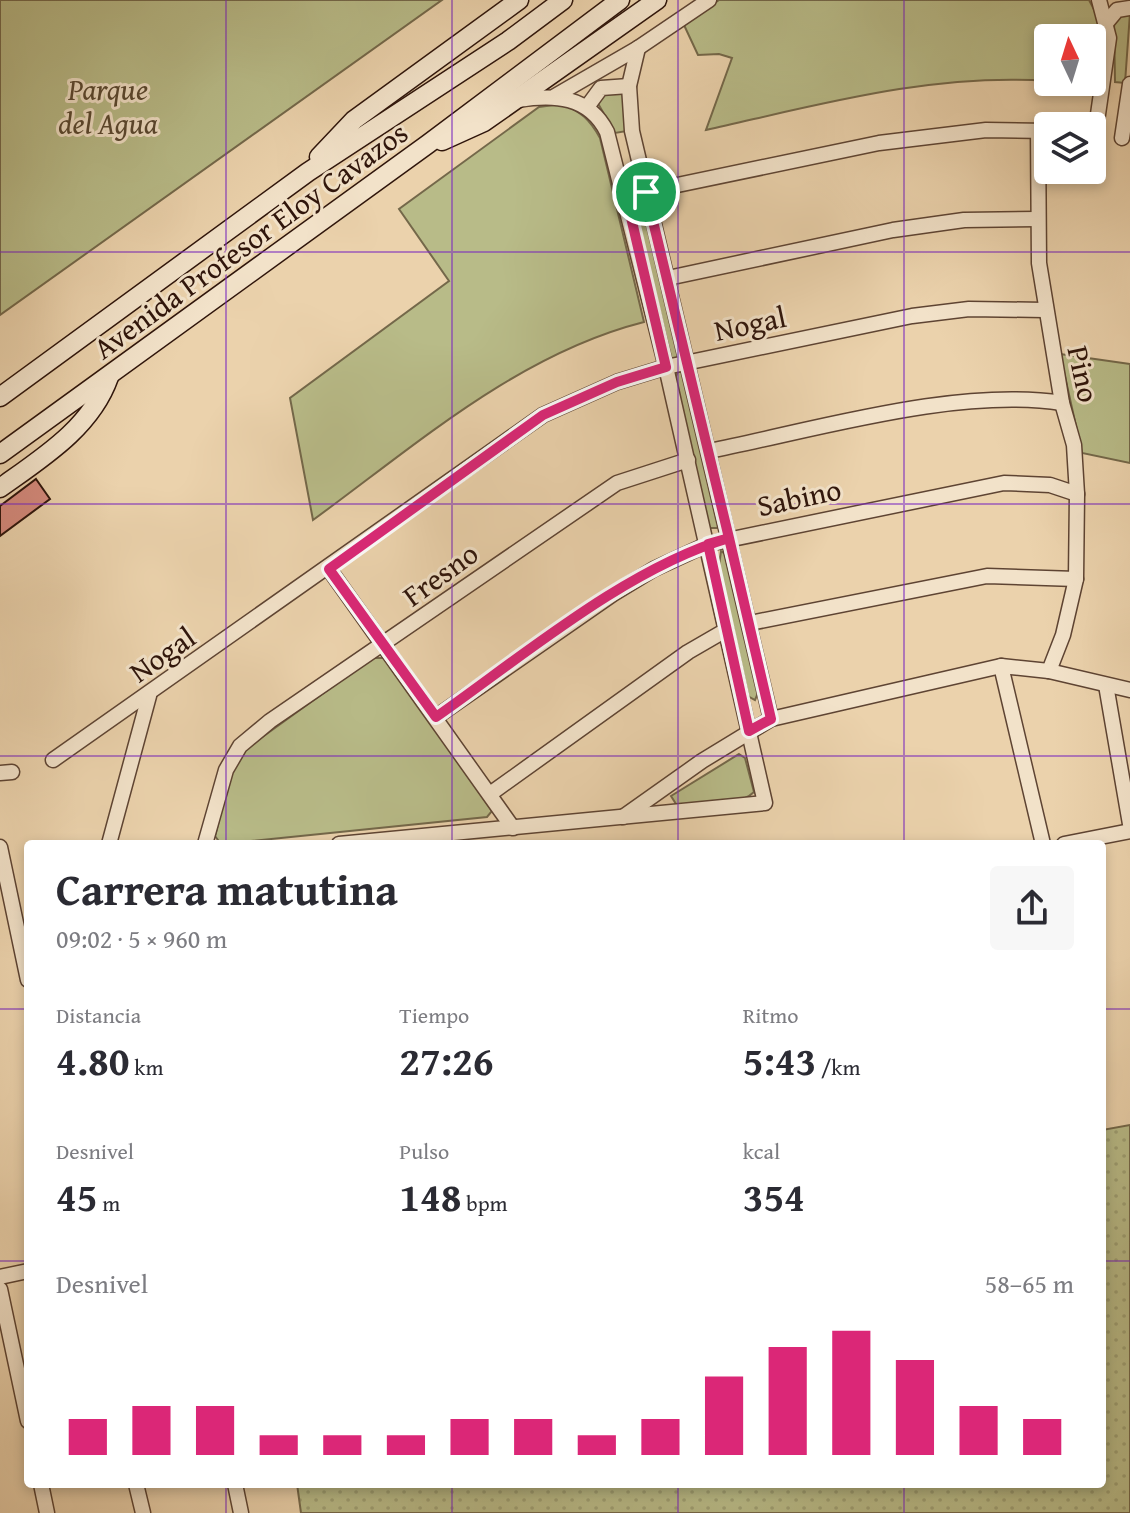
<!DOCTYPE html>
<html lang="es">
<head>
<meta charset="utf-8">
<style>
	:root { --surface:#fff; --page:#f7f7f7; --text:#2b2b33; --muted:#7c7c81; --accent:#db2777 }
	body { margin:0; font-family:"Gentium Book Plus",serif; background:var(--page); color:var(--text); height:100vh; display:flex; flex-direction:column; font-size:30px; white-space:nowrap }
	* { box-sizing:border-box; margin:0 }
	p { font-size:26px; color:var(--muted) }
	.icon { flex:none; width:44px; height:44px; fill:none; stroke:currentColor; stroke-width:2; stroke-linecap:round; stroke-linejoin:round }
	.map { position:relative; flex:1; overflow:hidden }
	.sheet { position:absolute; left:24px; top:840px; width:1082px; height:648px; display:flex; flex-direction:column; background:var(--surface); border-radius:8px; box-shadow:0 4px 12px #0003 }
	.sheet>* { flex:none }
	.needle { width:52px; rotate:356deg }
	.fabs { position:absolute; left:1034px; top:24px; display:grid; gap:16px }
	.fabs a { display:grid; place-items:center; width:72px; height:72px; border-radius:8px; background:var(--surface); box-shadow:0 4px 12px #0003; font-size:40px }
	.pin { position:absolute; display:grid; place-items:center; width:68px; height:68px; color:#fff; margin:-34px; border:4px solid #fff; border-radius:50%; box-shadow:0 2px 8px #0007 }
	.round { display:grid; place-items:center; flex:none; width:84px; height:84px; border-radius:8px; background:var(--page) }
	.overview { display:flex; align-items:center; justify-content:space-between; height:136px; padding:0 32px }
	h1 { font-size:44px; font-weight:700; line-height:60px }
	.figures { display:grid; grid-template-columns:repeat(3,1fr); gap:12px; height:136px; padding:8px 32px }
	.figures div { display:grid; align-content:center }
	.figures b { font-size:40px; font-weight:700 }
	.figures small { font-size:22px; font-weight:400 }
	.figures p { font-size:22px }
	.chart { height:224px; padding:16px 32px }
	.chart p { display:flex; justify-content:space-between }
	.chart svg { width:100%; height:144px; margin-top:8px; stroke:var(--accent); stroke-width:6 }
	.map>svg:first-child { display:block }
</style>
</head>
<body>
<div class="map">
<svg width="1130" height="1513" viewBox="0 0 1130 1513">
	<defs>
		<pattern id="grass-dots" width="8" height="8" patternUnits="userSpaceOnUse" patternTransform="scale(2)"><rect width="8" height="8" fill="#b8bb88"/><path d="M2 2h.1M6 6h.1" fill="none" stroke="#9ea074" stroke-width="1.8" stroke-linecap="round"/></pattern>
	</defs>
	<rect width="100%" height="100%" fill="#ebd2ac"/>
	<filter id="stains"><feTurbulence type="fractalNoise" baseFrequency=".0025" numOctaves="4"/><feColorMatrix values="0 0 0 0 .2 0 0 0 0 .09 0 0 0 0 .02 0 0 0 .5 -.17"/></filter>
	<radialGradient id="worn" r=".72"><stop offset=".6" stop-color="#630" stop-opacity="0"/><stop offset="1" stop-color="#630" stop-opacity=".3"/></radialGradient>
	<!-- grass -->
	<path fill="url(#grass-dots)" stroke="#74684a" stroke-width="2" d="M 1130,1125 L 1130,1513 L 301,1513 L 297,1484 L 1102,1484 L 1102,1130 Z"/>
	<!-- park -->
	<g fill="#b8bb88" stroke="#74684a" stroke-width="2">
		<path d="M 0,0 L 442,0 L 0,315 Z"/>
		<path d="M 719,0 L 1089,0 C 1106,28 1101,53 1096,84 L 1063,82 L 1092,82 L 1092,38 L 1048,38 L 1048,81 C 931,73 818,105 706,130 L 732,58 L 719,54 L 698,55 L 684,25 Z"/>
		<path d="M 1130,13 L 1125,83 L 1115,82 L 1114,21 L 1117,15 Z"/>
		<path d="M 604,90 L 623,93 L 627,131 L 615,133 L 596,100 Z"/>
		<path d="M 561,104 C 581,111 590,120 600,138 L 644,322 C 518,354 416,445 313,520 L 290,398 L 449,281 L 399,209 L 539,107 Z"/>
		<path d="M 641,198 L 679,358 L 674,361 L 669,355 L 635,206 Z"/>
		<path d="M 1060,354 L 1130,364 L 1130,463 L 1082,453 Z"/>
		<path d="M 678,372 L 684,372 L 721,523 L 717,528 L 709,528 L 675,378 Z"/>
		<path d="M 721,551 L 725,554 L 758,693 L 755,700 L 746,695 L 719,566 Z"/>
		<path d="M 372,658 L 386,658 L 492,811 L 487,817 L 221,844 L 215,836 L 231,773 L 247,748 Z"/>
		<path d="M 739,754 L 745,758 L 754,792 C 737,809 698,803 676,804 L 671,796 Z"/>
	</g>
	<!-- building -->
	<path fill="#d4897c" stroke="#2f150b" stroke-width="2" d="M 36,479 L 50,499 L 0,536 L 0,506 Z"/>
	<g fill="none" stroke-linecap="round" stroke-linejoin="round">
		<defs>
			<g id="street">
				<path d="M 1107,22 L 1117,10 L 1130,8"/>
				<path d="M 638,48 L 629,86 L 632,131 L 771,719"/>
				<path d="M 555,96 L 638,48 L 709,0"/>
				<path d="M 587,107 L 601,88 L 629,86"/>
				<path d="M 1038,130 L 1039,263 L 1062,403 L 1074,445 L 1077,494 L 1076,579 L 1063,635 L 1049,671"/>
				<path d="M 1095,135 L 1109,38 L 1099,0"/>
				<path d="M 1122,138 L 1130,84"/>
				<path d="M 639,193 L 879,143 L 986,130 L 1048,131"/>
				<path d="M 668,278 L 893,230 L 964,220 L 1037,219"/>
				<path d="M 709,451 C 815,430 956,387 1062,403"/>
				<path d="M 329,569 L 513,828"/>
				<path d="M 750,623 L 987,576 L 1076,579"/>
				<path d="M 1001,666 L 1043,844"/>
				<path d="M 1106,685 L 1130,824"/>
				<path d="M 436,717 L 613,594 L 654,569 L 708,544 L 1004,483 L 1050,485 L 1077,494"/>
				<path d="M 53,760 L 543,415 L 617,382 L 666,367 L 912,316 L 969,309 L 1045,310"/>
				<path d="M 0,773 L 12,772"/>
				<path d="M 490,794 L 688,652 L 726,630"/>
				<path d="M 623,817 L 702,761 L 771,719 L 1001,666 L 1049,671 L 1130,690"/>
				<path d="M 109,844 L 149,696"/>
				<path d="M 205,844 L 226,770 L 240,746 L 270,721 L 617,483 L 688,460"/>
				<path d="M 339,844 L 765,803 L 666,367 L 607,132 C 589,96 554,94 518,100"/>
				<path d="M 1064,844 L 1130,831"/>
				<path d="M 0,847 L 28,980"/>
				<path d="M 0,1277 L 28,1271"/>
				<path d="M 0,1289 L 28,1421"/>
				<path d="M 41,1484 L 47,1513"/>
				<path d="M 136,1484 L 143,1513"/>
				<path d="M 235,1484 L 241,1513"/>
			</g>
			<g id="secondary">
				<path d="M 442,141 L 484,122 L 657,0"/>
				<path d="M 319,157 L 354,120 L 519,0"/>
				<path d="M 0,397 L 308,172 L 508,41 L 563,0"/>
				<path d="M 0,454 L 428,144 L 620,0"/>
				<path d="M 0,488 C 42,458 91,428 109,377"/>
			</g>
		</defs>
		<!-- street casing -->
		<use href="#street" stroke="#5e4433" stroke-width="17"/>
		<!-- secondary casing -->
		<use href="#secondary" stroke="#2f150b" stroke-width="21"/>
		<!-- street -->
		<use href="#street" stroke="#f2e2c9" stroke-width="14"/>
		<!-- secondary -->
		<use href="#secondary" stroke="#f2e2c9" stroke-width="18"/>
	</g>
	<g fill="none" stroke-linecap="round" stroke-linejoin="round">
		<defs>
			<path id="route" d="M 646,192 L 626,196 L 666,367 L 617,382 L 543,415 L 329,569 L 436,717 C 523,656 627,568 729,538 L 771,719 L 749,731 L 708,544 L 729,538 L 646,192"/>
		</defs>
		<!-- route casing -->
		<use href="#route" stroke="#fff" stroke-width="16"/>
		<!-- route -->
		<use href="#route" stroke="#db2777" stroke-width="10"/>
	</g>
	<!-- grid -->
	<path fill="none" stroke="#7b2cbf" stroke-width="2" stroke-opacity="0.55" d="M 226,0 L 226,844M 452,0 L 452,844M 678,0 L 678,844M 904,0 L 904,844M 0,252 L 1130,252M 0,504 L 1130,504M 0,756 L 1130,756M 0,1009 L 28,1009M 1102,1009 L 1130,1009M 0,1261 L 28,1261M 1102,1261 L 1130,1261M 226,1484 L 226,1513M 452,1484 L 452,1513M 678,1484 L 678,1513M 904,1484 L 904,1513"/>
	<g text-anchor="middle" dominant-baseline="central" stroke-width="6" stroke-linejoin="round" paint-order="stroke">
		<!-- park labels -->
		<g font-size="30" font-style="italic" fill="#584730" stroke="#f2e2c9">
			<text x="108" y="89">Parque<tspan x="108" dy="34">del Agua</tspan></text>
		</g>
		<!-- street labels -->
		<g font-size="30" fill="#2f150b" stroke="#f2e2c9">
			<text transform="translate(250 240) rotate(-36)">Avenida Profesor Eloy Cavazos</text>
			<text transform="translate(750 323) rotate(-12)">Nogal</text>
			<text transform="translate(1084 374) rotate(78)">Pino</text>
			<text transform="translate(799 497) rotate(-12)">Sabino</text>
			<text transform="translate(440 574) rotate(-36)">Fresno</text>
			<text transform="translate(162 654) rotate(-35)">Nogal</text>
		</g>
	</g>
	<rect width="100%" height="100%" filter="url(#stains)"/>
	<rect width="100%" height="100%" fill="url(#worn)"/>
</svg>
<div class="fabs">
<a><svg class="needle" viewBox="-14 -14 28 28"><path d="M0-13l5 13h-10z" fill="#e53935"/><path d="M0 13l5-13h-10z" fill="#7c7c81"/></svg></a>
<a><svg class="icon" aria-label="layers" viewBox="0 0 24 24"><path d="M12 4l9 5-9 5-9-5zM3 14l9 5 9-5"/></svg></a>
</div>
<div class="pin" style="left:646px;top:192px;background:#1e9e55"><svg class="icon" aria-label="arrive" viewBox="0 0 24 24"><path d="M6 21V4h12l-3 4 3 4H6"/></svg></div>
<section class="sheet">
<div class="overview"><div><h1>Carrera matutina</h1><p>09:02 · 5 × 960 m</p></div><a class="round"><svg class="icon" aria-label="share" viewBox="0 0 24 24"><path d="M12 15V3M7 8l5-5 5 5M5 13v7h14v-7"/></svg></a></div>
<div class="figures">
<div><p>Distancia</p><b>4.80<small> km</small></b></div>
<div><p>Tiempo</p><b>27:26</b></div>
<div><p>Ritmo</p><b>5:43<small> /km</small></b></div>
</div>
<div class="figures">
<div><p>Desnivel</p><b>45<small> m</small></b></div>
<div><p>Pulso</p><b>148<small> bpm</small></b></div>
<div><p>kcal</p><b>354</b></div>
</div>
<div class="chart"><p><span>Desnivel</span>58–65 m</p>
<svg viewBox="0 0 160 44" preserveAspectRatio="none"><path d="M5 44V33M15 44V29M25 44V29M35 44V38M45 44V38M55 44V38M65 44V33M75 44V33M85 44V38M95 44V33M105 44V20M115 44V11M125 44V6M135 44V15M145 44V29M155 44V33"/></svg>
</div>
</section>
</div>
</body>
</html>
